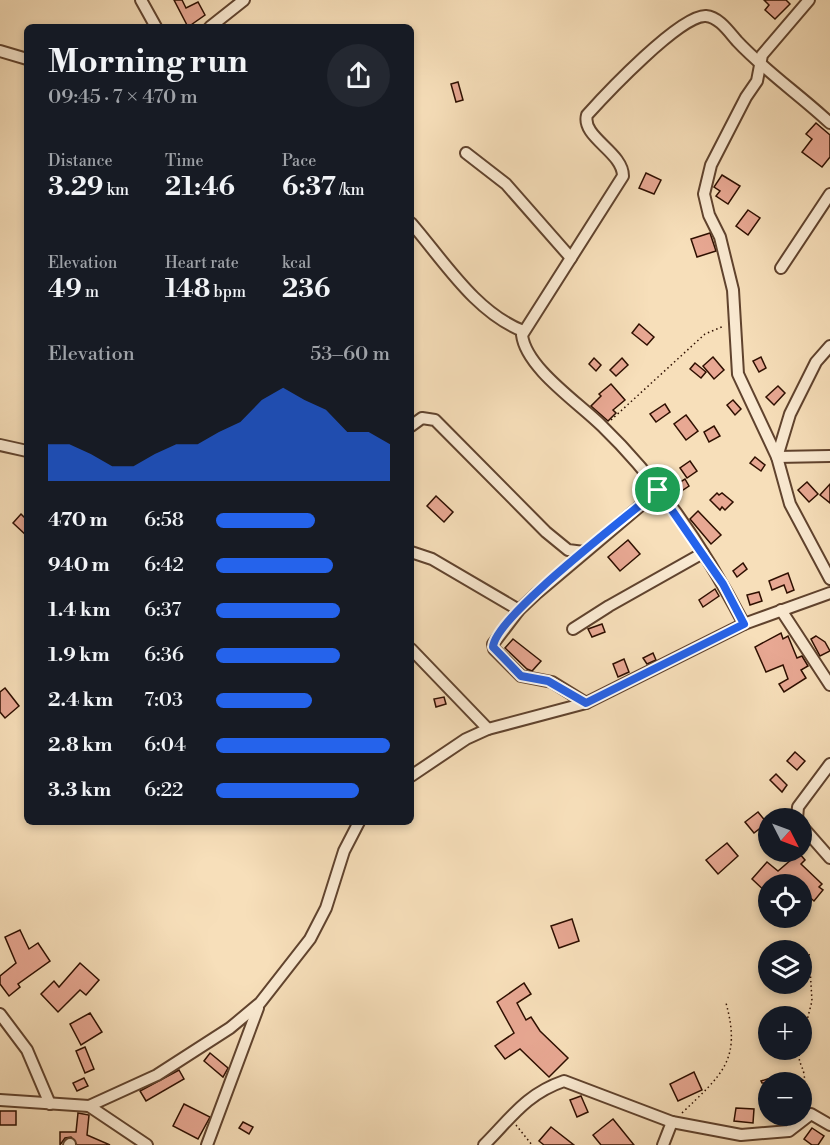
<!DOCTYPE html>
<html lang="en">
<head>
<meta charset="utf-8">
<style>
	:root { --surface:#171b24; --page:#242831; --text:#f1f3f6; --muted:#9ea1a6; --accent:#2563eb }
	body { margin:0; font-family:"Libre Bodoni",serif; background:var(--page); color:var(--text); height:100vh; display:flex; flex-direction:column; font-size:22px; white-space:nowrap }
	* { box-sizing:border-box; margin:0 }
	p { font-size:20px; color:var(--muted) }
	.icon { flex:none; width:33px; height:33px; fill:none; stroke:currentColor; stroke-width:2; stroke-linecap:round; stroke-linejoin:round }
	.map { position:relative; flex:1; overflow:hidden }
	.panel { position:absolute; left:24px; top:24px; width:390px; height:801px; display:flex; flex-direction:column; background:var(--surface); border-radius:9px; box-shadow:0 3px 9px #0003 }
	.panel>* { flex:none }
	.needle { width:39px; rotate:132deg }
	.fabs { position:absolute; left:758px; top:808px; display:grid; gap:12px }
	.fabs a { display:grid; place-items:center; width:54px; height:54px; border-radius:50%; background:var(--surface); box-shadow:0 3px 9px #0003; font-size:30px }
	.pin { position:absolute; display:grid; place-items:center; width:51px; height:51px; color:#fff; margin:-26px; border:3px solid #fff; border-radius:50%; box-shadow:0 2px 6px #0007 }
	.round { display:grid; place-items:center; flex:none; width:63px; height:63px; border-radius:32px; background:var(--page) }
	.summary { display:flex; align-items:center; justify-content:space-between; height:102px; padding:0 24px }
	h1 { font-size:33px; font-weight:800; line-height:45px }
	.metrics { display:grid; grid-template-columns:repeat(3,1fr); gap:9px; height:102px; padding:6px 24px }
	.metrics div { display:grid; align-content:center }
	.metrics b { font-size:26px; font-weight:800 }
	.metrics small { font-size:16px; font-weight:400 }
	.metrics p { font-size:16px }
	.chart { height:168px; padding:12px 24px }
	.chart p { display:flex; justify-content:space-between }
	.chart svg { width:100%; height:108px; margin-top:6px; fill:var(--accent); opacity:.7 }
	ul { padding:0 24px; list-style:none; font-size:20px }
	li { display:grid; grid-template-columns:96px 72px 1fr; align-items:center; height:45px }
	li i { height:15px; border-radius:8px; background:var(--accent) }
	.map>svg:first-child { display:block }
</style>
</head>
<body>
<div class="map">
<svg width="830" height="1145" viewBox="0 0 830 1145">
	<rect width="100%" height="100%" fill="#f7dfba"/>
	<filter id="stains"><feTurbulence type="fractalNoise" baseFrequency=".00333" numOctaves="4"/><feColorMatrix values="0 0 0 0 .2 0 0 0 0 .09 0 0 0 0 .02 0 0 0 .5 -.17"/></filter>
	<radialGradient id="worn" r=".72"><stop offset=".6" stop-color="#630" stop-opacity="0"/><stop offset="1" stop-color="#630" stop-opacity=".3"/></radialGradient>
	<!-- building -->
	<g fill="#e8a893" stroke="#2e0f00" stroke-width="1.5">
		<path d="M 174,0 L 182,0 L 186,8 L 198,2 L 205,15 L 188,27 Z"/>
		<path d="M 764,0 L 786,0 L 790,4 L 775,19 L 765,10 L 769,5 Z"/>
		<path d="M 458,82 L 463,100 L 456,102 L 451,84 Z"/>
		<path d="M 816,123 L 830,135 L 830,157 L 822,167 L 802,152 L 812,139 L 806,134 Z"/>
		<path d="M 646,173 L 661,180 L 654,194 L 639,188 Z"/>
		<path d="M 722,175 L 740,186 L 728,204 L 716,196 L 720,191 L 714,187 Z"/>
		<path d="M 748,210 L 760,218 L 748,235 L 736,226 Z"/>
		<path d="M 710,233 L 716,251 L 697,257 L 691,239 Z"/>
		<path d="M 639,324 L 654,337 L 647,345 L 632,333 Z"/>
		<path d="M 713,357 L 724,370 L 714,379 L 703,366 Z"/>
		<path d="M 761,357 L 766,368 L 759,372 L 753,361 Z"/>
		<path d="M 594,358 L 601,365 L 596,371 L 589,364 Z"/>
		<path d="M 622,358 L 628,365 L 616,376 L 610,370 Z"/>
		<path d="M 695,363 L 706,372 L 701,378 L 690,369 Z"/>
		<path d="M 611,384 L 625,400 L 613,410 L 616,413 L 608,421 L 591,406 L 601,396 L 599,394 Z"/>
		<path d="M 778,386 L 785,393 L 774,405 L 766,397 Z"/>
		<path d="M 733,400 L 741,409 L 735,415 L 727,405 Z"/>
		<path d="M 665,404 L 670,412 L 656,422 L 650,414 Z"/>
		<path d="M 686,415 L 698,431 L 686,440 L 674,424 Z"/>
		<path d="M 714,426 L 720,436 L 709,442 L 704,432 Z"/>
		<path d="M 755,457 L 765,465 L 761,471 L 750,463 Z"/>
		<path d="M 690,461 L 697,471 L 687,478 L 680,468 Z"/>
		<path d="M 685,479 L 689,486 L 674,496 L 669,489 Z"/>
		<path d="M 807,482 L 818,494 L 809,502 L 798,490 Z"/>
		<path d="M 830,484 L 830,503 L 820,495 Z"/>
		<path d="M 717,493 L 719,495 L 722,493 L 733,502 L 725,510 L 722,507 L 720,510 L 710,500 Z"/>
		<path d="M 436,496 L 453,512 L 444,522 L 427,506 Z"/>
		<path d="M 698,511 L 721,535 L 711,544 L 690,519 Z"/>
		<path d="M 21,514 L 27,520 L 27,536 L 13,523 Z"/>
		<path d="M 628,540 L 640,554 L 620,571 L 608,557 Z"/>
		<path d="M 743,563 L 747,569 L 737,577 L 733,571 Z"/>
		<path d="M 788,573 L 794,590 L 787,593 L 784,585 L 772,590 L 769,581 Z"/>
		<path d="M 715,589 L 719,596 L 703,607 L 699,600 Z"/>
		<path d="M 759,592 L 762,601 L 750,605 L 747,595 Z"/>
		<path d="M 602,624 L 605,632 L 592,637 L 588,629 Z"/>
		<path d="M 781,633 L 783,639 L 788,636 L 797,658 L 802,656 L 808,666 L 801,670 L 806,678 L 784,692 L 779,684 L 788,679 L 783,665 L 766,672 L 755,647 Z"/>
		<path d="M 816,636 L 825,642 L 830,651 L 820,656 L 811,639 Z"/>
		<path d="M 513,639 L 541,661 L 532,671 L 527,669 L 505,648 Z"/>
		<path d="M 653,653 L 656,660 L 647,664 L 643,658 Z"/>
		<path d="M 624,659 L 629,672 L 618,677 L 613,664 Z"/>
		<path d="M 5,688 L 19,706 L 5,718 L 0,712 L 0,692 Z"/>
		<path d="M 444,697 L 446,704 L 436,707 L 434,699 Z"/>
		<path d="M 795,752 L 805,761 L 797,770 L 787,761 Z"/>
		<path d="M 776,774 L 787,785 L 782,792 L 770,780 Z"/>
		<path d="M 758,812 L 767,823 L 754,833 L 745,822 Z"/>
		<path d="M 727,843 L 738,856 L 718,874 L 706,860 Z"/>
		<path d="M 799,853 L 805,860 L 801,864 L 822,884 L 819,887 L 823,890 L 814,901 L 807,895 L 801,901 L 801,885 L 768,885 L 768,894 L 752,879 L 767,862 L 778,871 Z"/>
		<path d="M 572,919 L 579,941 L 559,948 L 551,926 Z"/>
		<path d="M 20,930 L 29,949 L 38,943 L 50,961 L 18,984 L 20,987 L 9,996 L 0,984 L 0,976 L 16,963 L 5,937 Z"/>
		<path d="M 80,963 L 99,980 L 86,995 L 80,990 L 58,1012 L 41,994 L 54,981 L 59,987 Z"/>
		<path d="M 524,983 L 531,994 L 517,1003 L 526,1020 L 531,1017 L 540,1031 L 568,1058 L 549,1077 L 520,1049 L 505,1059 L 495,1046 L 514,1033 L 497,1002 Z"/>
		<path d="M 90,1013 L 102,1032 L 81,1045 L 70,1024 Z"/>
		<path d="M 85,1047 L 94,1069 L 85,1073 L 76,1051 Z"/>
		<path d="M 210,1053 L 228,1068 L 223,1077 L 204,1061 Z"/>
		<path d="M 179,1070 L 184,1079 L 146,1101 L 140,1091 Z"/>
		<path d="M 694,1072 L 702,1090 L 678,1101 L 670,1084 Z"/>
		<path d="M 783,1074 L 786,1083 L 762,1083 L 761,1081 Z"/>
		<path d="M 84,1078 L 88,1086 L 77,1091 L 73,1083 Z"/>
		<path d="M 581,1096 L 588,1112 L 577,1117 L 570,1100 Z"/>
		<path d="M 184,1104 L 210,1117 L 198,1139 L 173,1126 Z"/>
		<path d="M 736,1108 L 754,1109 L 753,1123 L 734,1121 Z"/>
		<rect x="0" y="1111" width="16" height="14"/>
		<path d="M 78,1113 L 89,1115 L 87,1135 L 110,1145 L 77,1145 L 71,1137 L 65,1138 L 60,1145 L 60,1132 L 76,1132 Z"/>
		<path d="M 613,1119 L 634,1145 L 601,1145 L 593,1135 Z"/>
		<path d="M 243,1122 L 253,1127 L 249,1134 L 239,1128 Z"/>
		<path d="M 551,1127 L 574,1145 L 544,1145 L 539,1141 Z"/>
		<path d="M 812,1128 L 824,1136 L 818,1145 L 812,1145 L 804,1139 Z"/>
	</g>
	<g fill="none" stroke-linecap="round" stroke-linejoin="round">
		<defs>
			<g id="minor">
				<path d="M 141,0 L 156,27"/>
				<path d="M 809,0 L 762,55 L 757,81 L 746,97 L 711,165 L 704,194 L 709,215 L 720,237 L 733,290 L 738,374 L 777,457 L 830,456"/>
				<path d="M 210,27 L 244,0"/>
				<path d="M 0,51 L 27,59"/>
				<path d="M 466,153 L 506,184 L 571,258"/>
				<path d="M 411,223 C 444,261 475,312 523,331"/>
				<path d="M 781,268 L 830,194"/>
				<path d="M 830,346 L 816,362 L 790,414 L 777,457 L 790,504 L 830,579"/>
				<path d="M 411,426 L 422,418 L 435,420 L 546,532 L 568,550 L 584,552"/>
				<path d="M 0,445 L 27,451"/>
				<path d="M 411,552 L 432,559 L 519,610"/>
				<path d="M 781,610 L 830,685"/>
				<path d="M 744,624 C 707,553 660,482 602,426 C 579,403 526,368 522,335 L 623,176 C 623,152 581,137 587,115 C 605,95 681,14 706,16 C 719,17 729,32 737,41 C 765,71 800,95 830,123"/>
				<path d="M 573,629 L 609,606 L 703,553"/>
				<path d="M 411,649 L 488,729"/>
				<path d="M 586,703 L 552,682 L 521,676 L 494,649 L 493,644 L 519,610 L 536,594 L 659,490"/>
				<path d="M 411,776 L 466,739 L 488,729 L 586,703 L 744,624 L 830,593"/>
				<path d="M 797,819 L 798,807 L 830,764"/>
				<path d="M 801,825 L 830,858"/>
				<path d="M 0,1014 L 27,1050 L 50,1104"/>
				<path d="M 0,1100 L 89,1106 L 157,1075 L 230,1028 L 260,1003 L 310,939 L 326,908 L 344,851 L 359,822"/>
				<path d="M 89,1106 L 147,1145"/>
				<path d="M 69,1145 L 70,1144"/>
				<path d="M 207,1145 L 258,1008"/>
				<path d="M 484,1145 C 511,1118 526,1094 564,1081 L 672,1122 L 741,1135 L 789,1131 L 811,1114 L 830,1125"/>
				<path d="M 663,1145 L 672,1122"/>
			</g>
		</defs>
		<!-- minor casing -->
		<use href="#minor" stroke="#60432e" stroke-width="14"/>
		<!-- path -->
		<g stroke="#2e0f00" stroke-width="1.5" stroke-dasharray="1.5 3" stroke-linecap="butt">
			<path d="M 611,420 L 705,334 L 724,326"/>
			<path d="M 801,1044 L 812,1001 L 809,951"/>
			<path d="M 800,1050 C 797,1061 802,1064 804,1074 C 806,1087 802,1089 807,1104"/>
			<path d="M 682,1113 C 721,1075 742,1061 726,1003"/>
			<path d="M 516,1125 L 532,1145"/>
		</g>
		<!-- minor -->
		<use href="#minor" stroke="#faead2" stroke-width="10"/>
	</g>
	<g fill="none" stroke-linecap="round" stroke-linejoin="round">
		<defs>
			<path id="route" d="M 658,490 L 723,584 L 744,624 L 586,703 L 548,681 L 521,676 L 493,647 C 495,616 630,515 658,490 Z"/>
		</defs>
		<!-- route casing -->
		<use href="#route" stroke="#fff" stroke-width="12"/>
		<!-- route -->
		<use href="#route" stroke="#2563eb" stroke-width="8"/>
	</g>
	<rect width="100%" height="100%" filter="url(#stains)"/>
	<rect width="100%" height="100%" fill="url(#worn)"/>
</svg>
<div class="fabs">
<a><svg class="needle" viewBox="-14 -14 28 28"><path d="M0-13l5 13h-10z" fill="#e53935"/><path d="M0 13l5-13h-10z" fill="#9ea1a6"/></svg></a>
<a><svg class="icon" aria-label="locate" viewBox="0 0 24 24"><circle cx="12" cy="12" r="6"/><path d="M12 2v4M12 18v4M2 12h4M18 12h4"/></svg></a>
<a><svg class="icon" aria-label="layers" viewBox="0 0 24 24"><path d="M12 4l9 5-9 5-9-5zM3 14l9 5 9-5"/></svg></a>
<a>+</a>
<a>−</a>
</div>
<div class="pin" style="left:658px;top:490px;background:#1e9e55"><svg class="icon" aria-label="arrive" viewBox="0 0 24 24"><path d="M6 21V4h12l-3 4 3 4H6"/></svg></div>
<section class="panel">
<div class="summary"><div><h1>Morning run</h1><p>09:45 · 7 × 470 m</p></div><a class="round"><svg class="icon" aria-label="share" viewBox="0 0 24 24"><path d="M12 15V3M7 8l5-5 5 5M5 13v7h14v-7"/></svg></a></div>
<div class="metrics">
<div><p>Distance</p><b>3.29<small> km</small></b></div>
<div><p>Time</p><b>21:46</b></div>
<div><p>Pace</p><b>6:37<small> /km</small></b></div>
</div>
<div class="metrics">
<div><p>Elevation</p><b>49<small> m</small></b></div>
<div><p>Heart rate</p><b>148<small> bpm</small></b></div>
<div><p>kcal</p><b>236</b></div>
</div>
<div class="chart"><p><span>Elevation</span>53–60 m</p>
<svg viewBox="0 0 160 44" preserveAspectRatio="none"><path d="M0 44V29L10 29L20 33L30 38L40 38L50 33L60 29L70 29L80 24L90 20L100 11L110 6L120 11L130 15L140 24L150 24L160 29V44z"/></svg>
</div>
<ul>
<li><b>470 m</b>6:58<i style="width:57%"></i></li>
<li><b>940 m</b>6:42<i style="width:67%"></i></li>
<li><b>1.4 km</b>6:37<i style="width:71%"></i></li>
<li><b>1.9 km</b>6:36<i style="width:71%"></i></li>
<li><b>2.4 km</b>7:03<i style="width:55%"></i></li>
<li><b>2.8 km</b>6:04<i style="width:100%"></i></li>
<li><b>3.3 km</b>6:22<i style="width:82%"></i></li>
</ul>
</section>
</div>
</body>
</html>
